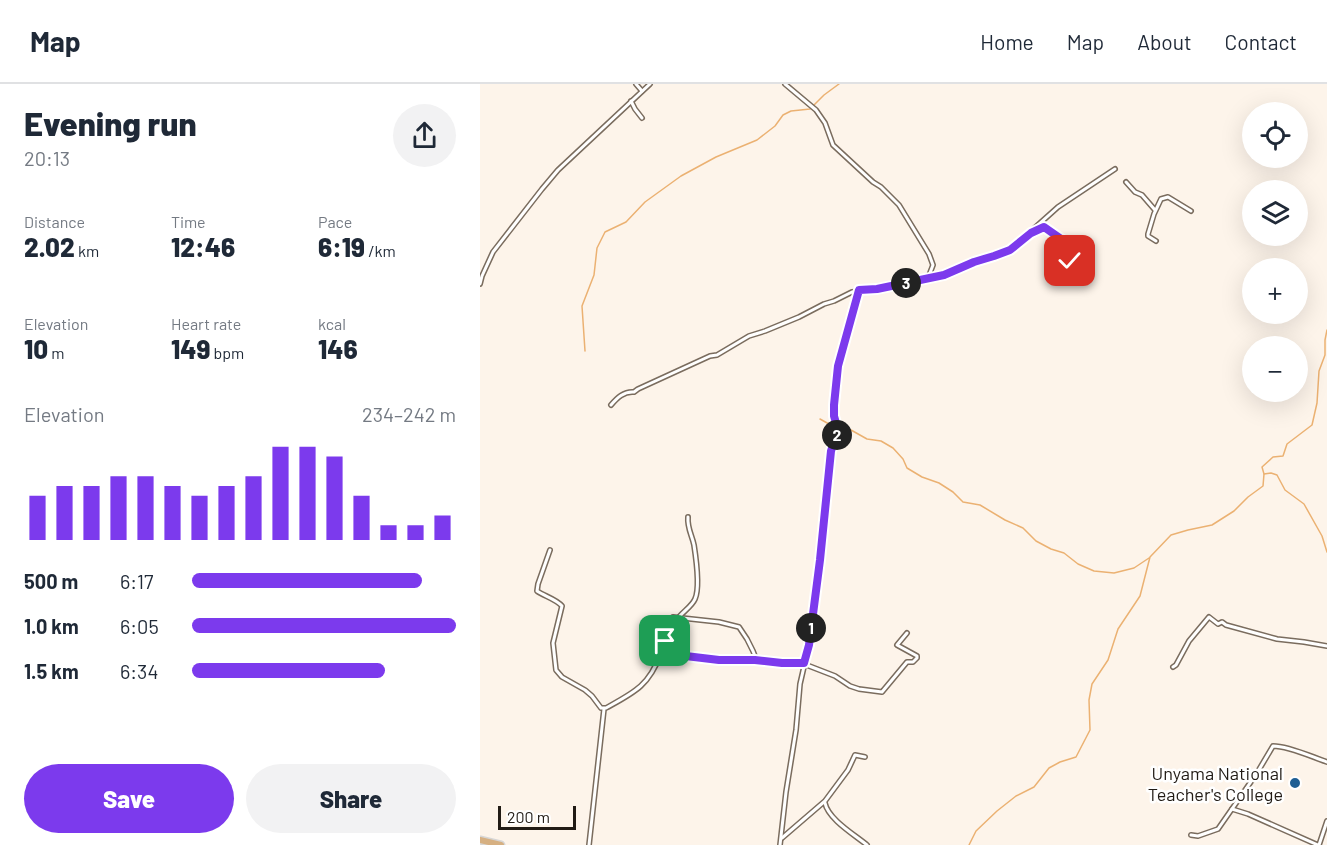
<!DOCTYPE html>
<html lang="en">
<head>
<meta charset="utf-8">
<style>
	:root { --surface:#fff; --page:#f2f2f3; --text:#1f2937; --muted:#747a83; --line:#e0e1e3; --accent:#7c3aed }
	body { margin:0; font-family:Barlow,sans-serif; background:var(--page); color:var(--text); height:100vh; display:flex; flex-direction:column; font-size:22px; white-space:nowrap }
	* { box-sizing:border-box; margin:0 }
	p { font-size:20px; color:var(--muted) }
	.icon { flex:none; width:33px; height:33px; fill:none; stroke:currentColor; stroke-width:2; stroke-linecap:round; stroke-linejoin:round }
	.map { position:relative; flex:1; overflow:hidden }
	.panel { display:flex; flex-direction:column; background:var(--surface); width:480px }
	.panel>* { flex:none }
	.fabs { position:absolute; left:762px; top:18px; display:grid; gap:12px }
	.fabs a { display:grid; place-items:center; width:66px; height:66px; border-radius:50%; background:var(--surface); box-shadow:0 6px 24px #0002; font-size:30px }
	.scale { position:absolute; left:18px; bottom:15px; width:78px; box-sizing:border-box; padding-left:6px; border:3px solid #211b15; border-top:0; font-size:16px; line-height:21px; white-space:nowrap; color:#211b15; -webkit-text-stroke:4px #fff; paint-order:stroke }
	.pin { position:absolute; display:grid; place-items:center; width:51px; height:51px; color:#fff; margin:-26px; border-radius:12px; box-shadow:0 3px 9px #0006 }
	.km { position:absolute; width:30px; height:30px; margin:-15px; border-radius:50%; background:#222; color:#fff; font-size:16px; line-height:30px; text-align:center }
	.round { display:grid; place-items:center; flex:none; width:63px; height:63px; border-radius:32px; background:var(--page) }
	.overview { display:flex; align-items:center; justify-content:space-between; height:102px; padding:0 24px }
	h1 { font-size:33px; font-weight:800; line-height:45px }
	.stats { display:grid; grid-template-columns:repeat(3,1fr); gap:9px; height:102px; padding:6px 24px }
	.stats div { display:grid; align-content:center }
	.stats b { font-size:26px; font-weight:800 }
	.stats small { font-size:16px; font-weight:400 }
	.stats p { font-size:16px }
	.chart { height:168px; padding:12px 24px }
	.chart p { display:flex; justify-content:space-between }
	.chart svg { width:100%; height:108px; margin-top:6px; stroke:var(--accent); stroke-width:6 }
	.cta { display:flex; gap:12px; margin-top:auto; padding:12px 24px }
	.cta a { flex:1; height:69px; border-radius:36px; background:var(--accent); color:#fff; font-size:24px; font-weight:800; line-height:69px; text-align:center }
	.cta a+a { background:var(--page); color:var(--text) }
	ul { padding:0 24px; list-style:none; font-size:20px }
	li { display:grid; grid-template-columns:96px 72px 1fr; align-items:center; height:45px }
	li i { height:15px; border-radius:8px; background:var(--accent) }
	header { display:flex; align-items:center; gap:36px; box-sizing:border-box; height:84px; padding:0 30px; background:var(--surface); border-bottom:2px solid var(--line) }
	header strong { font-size:28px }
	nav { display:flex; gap:33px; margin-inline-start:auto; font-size:21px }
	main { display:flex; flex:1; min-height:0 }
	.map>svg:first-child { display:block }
</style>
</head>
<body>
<header>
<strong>Map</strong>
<nav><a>Home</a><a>Map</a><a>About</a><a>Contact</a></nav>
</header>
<main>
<section class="panel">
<div class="overview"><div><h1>Evening run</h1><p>20:13</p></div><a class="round"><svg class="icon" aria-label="share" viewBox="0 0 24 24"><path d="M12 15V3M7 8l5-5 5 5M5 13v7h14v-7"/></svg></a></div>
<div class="stats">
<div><p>Distance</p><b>2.02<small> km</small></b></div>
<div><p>Time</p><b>12:46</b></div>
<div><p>Pace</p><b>6:19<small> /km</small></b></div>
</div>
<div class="stats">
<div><p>Elevation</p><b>10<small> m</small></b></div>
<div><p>Heart rate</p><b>149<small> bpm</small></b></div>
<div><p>kcal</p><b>146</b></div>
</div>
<div class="chart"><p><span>Elevation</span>234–242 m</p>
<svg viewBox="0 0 160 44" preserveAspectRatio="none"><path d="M5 44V26M15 44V22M25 44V22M35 44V18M45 44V18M55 44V22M65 44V26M75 44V22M85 44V18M95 44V6M105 44V6M115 44V10M125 44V26M135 44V38M145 44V38M155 44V34"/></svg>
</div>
<ul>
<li><b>500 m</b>6:17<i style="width:87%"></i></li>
<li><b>1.0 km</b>6:05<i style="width:100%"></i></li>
<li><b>1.5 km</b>6:34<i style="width:73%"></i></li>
</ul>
<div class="cta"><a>Save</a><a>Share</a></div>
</section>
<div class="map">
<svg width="847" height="761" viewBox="0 0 847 761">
	<rect width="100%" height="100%" fill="#fdf4ea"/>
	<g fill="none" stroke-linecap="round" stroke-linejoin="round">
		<!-- stream -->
		<g stroke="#ebb172" stroke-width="1.5">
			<path d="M 105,267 L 102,222 L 114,191 L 117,164 L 125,148 L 146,138 L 165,118 L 201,92 L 236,73 L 277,56 L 295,42 L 303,31 L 311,27 L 330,25 L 344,11 L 359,0"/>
			<path d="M 340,335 L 356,344 L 371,346 L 387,355 L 401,357 L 413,364 L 423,375 L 427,384 L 442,393 L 459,399 L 473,408 L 483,418 L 500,421 L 525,436 L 543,444 L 556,457 L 571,465 L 584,469 L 598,480 L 614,487 L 634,489 L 654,484 L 669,474"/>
			<path d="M 784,390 L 791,389 L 797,391 L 805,406 L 824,420 L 842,452 L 847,468"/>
			<path d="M 489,761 L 496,747 L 517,727 L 536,712 L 554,703 L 569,684 L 580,678 L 596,673 L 610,646 L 609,616 L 612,600 L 628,576 L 638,545 L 660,512 L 670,473 L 691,451 L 708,446 L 732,441 L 754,427 L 768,413 L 783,402 L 784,390 L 782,383 L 793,373 L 803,372 L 807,360 L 832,341 L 837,319 L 839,287 L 845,271 L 845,256 L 847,246"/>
		</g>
		<defs>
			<g id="street">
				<path d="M 156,0 L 162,7"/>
				<path d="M 305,0 L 336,26 L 345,39 L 353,61 L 393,98 L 401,103 L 419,121 L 449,170 L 453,181 L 448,194"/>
				<path d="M 151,17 L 155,25 L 162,34"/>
				<path d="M 646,98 L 655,108 L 662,111 L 675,126"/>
				<path d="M 555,147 L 564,143 L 594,164 L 590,177 L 580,186 L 579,199"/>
				<path d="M 676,157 L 668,152 L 668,150 L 674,130 L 681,115 L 688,113 L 711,127"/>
				<path d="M 0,200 L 2,192 L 13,168 L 62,105 L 78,86 L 109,57 L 170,0"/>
				<path d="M 131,321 C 137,314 144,307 154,308 L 158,305 L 230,272 L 237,271 L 269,252 L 285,247 L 319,233 L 344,220 L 354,217 L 372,208 L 397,205 L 464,191 L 494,178 L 514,172 L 530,166 L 578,123 L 635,85"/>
				<path d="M 70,466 L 58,500 L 57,507 C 64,512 76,515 82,522 L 73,559 L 76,586 L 82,593 L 105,606 L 112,612 L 121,624 L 126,624 C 153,609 169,602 180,571 L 189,570 L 239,576 L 275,576 L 301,579 L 324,579"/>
				<path d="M 199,533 C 204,527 212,522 215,515 C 220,504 216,474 214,461 C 212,451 207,444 208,433"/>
				<path d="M 180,571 L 182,560 L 191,553 L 193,533 L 239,538 L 259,543 L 267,555 L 273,567 L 275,572 L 275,576"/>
				<path d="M 324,580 L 355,592 L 370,602 L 379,605 L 402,608 L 427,578 L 433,578 L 437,574 L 437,572 L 417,561 L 427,549"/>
				<path d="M 693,583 L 696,581 L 709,557 L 729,533 L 738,540 L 742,538 L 746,541 L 797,555 L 824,558 L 847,562"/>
				<path d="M 345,719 C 348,735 375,751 387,761"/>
				<path d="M 752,725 L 768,730 L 838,761"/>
				<path d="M 711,751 L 718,752 L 738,745 L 777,689 L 793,662 C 809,662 832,673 847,678"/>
				<path d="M 302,754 L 345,717 L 368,686 L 375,671 L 385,673"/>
				<path d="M 109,761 L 124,625"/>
				<path d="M 300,761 L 306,708 L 316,646 L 320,600 L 329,561 L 340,476 L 351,367 L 358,347 L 354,332 L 354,321 L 358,282 L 379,206"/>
				<path d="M 839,761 L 847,737"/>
			</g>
			<path id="primary" d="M 0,756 L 21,761"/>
		</defs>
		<!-- street casing -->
		<use href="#street" stroke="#7a6c5e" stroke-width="6"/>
		<!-- primary casing -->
		<use href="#primary" stroke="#d7d6d5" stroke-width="9"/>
		<!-- street -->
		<use href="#street" stroke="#fff" stroke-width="3"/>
		<!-- primary -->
		<use href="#primary" stroke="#d6b082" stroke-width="6"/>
	</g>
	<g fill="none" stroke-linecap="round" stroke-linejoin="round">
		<defs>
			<path id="route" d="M 185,557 L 182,560 L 180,571 L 189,570 L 239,576 L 275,576 L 302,579 L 324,579 L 329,561 L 340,476 L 351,367 L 358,346 L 354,332 L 354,321 L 358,282 L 379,206 L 397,205 L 464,191 L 494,178 L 514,172 L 530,166 L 551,149 L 564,143 L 594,164 L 590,177"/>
		</defs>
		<!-- route casing -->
		<use href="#route" stroke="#fff" stroke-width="12"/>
		<!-- route -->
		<use href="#route" stroke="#7c3aed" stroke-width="8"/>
	</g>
	<!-- markers -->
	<circle fill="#1e5e94" stroke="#fff" stroke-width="2" cx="815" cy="699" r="6"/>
	<g text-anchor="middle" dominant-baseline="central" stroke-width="5" stroke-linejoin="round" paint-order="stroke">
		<!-- poi labels -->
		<g font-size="18" fill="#211b15" stroke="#fff" text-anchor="end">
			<text x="803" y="689">Unyama National<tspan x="803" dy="21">Teacher's College</tspan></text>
		</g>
	</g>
</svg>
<div class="fabs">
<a><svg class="icon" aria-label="locate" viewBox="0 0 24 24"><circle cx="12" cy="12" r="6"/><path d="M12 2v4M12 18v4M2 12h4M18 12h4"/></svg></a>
<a><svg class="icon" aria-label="layers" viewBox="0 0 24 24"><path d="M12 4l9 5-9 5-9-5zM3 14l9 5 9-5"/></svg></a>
<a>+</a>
<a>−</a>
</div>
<div class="scale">200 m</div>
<div class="pin" style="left:185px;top:557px;background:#1e9e55"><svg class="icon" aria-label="arrive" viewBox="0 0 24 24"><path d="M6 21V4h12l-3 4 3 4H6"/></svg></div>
<div class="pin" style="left:590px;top:177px;background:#d93025"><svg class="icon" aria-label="check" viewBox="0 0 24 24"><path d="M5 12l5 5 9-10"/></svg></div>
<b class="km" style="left:331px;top:544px">1</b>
<b class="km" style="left:357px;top:351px">2</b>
<b class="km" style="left:426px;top:199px">3</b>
</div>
</main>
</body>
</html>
